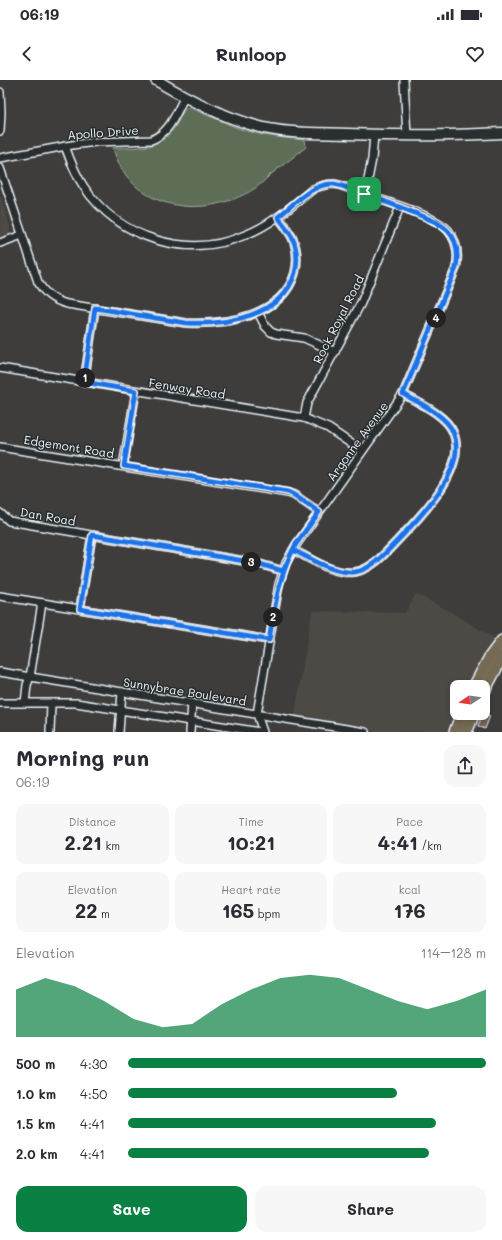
<!DOCTYPE html>
<html lang="en">
<head>
<meta charset="utf-8">
<style>
	:root { --surface:#fff; --page:#f7f7f7; --text:#2b2b33; --muted:#7c7c81; --accent:#0b8043 }
	body { margin:0; font-family:Mali,sans-serif; background:var(--page); color:var(--text); height:100vh; display:flex; flex-direction:column; font-size:15px; white-space:nowrap }
	* { box-sizing:border-box; margin:0 }
	p { font-size:13px; color:var(--muted) }
	.icon { flex:none; width:22px; height:22px; fill:none; stroke:currentColor; stroke-width:2; stroke-linecap:round; stroke-linejoin:round }
	.map { position:relative; height:652px; overflow:hidden }
	.drawer { display:flex; flex-direction:column; background:var(--surface); flex:1 }
	.drawer>* { flex:none }
	.needle { width:26px; rotate:257deg }
	.controls { position:absolute; left:450px; top:600px; display:grid; gap:8px }
	.controls a { display:grid; place-items:center; width:40px; height:40px; border-radius:8px; background:var(--surface); box-shadow:0 2px 6px #0003; font-size:20px }
	.pin { position:absolute; display:grid; place-items:center; width:34px; height:34px; color:#fff; margin:-17px; border-radius:8px; box-shadow:0 2px 6px #0006 }
	.km { position:absolute; width:20px; height:20px; margin:-10px; border-radius:50%; background:#222; color:#fff; font-size:11px; line-height:20px; text-align:center }
	.round { display:grid; place-items:center; flex:none; width:42px; height:42px; border-radius:12px; background:var(--page) }
	.summary { display:flex; align-items:center; justify-content:space-between; height:68px; padding:0 16px }
	h1 { font-size:22px; font-weight:700; line-height:30px }
	.stats { display:grid; grid-template-columns:repeat(3,1fr); gap:6px; height:68px; padding:4px 16px }
	.stats div { display:grid; align-content:center; border-radius:10px; background:var(--page); text-align:center }
	.stats b { font-size:20px; font-weight:700 }
	.stats small { font-size:11px; font-weight:400 }
	.stats p { font-size:11px }
	.chart { height:112px; padding:8px 16px }
	.chart p { display:flex; justify-content:space-between }
	.chart svg { width:100%; height:72px; margin-top:4px; fill:var(--accent); opacity:.7 }
	.cta { display:flex; gap:8px; margin-top:auto; padding:8px 16px }
	.cta a { flex:1; height:46px; border-radius:12px; background:var(--accent); color:#fff; font-size:16px; font-weight:700; line-height:46px; text-align:center }
	.cta a+a { background:var(--page); color:var(--text) }
	ul { padding:0 16px; list-style:none; font-size:13px }
	li { display:grid; grid-template-columns:64px 48px 1fr; align-items:center; height:30px }
	li i { height:10px; border-radius:5px; background:var(--accent) }
	.status { display:flex; justify-content:space-between; align-items:center; height:28px; padding:0 20px; background:var(--surface); direction:ltr }
	.status svg { height:11px; fill:currentColor }
	header { display:flex; justify-content:space-between; align-items:center; height:52px; padding:0 16px; background:var(--surface); font-size:18px; font-weight:700 }
	.map>svg:first-child { display:block }
</style>
</head>
<body>
<div class="status"><b>06:19</b><svg viewBox="0 0 49 12"><path d="M0 12V9h3v3zM5 12V6h3v6zM10 12V3h3v9zM15 12V0h3v12zM26 1h20v11H26zM47 4h2v5h-2z"/></svg></div>
<header><svg class="icon" aria-label="back" viewBox="0 0 24 24"><path d="M15 5l-7 7 7 7"/></svg>Runloop<svg class="icon" aria-label="heart" viewBox="0 0 24 24"><path d="M12 20l-8-8c-3-5 5-10 8-4 3-6 11-1 8 4z"/></svg></header>
<div class="map">
<svg width="502" height="652" viewBox="0 0 502 652">
	<defs>
		<pattern id="building-back-hatch" width="6" height="6" patternUnits="userSpaceOnUse"><rect width="6" height="6" fill="#716258"/><path d="M-1 5l2 2M0 0l6 6M5-1l2 2" fill="none" stroke="#857971"/></pattern>
	</defs>
	<rect width="100%" height="100%" fill="#3f3d3b"/>
	<filter id="ink" filterUnits="userSpaceOnUse"><feTurbulence type="fractalNoise" baseFrequency=".025" numOctaves="2"/><feDisplacementMap in="SourceGraphic" scale="8" xChannelSelector="R" yChannelSelector="G"/><feConvolveMatrix kernelMatrix="1 2 1 2 8 2 1 2 1" color-interpolation-filters="sRGB"/></filter>
	<g filter="url(#ink)">
		<!-- built -->
		<g fill="#4e4844">
			<path d="M 0,114 L 10,146 L 10,151 L 9,155 L 0,159 Z"/>
			<path d="M 416,514 L 451,532 L 501,562 L 474,607 L 457,607 L 457,633 L 455,652 L 365,652 L 294,640 L 312,531 L 405,533 Z"/>
		</g>
		<!-- park -->
		<path fill="#5d6d56" stroke="#a2afa7" d="M 188,27 L 240,49 L 263,55 L 284,58 L 305,60 L 306,67 C 294,76 282,86 270,95 C 265,100 260,105 254,109 C 204,140 131,132 113,68 C 139,67 158,71 175,47 C 180,40 181,32 188,27 Z"/>
		<!-- building -->
		<path fill="url(#building-back-hatch)" stroke="#e8f1f8" d="M 483,633 L 490,636 L 485,649 L 478,646 Z"/>
		<g fill="none" stroke-linecap="round" stroke-linejoin="round">
			<defs>
				<g id="street">
					<path d="M 404,0 L 407,56"/>
					<path d="M 0,12 L 1,32 L 0,51"/>
					<path d="M 65,66 C 70,80 75,94 84,107 C 119,159 188,180 245,155 C 271,145 292,126 313,109 C 320,106 326,104 334,104 C 344,105 354,111 363,114 C 384,121 434,135 448,150 C 457,161 459,174 456,188 L 403,314 L 296,465 L 286,483 L 279,504 L 257,634 L 263,652"/>
					<path d="M 0,78 L 72,65 L 96,62 L 151,60 C 170,53 176,33 185,16"/>
					<path d="M 0,88 L 38,202 C 45,214 53,220 67,224 L 186,243 C 224,245 282,237 295,193 C 298,181 297,168 292,157 C 288,150 283,143 278,137"/>
					<path d="M 365,115 L 372,79 L 374,55"/>
					<path d="M 0,163 L 22,155"/>
					<path d="M 258,232 L 265,246 L 271,252 L 276,254 L 304,258 L 335,272"/>
					<path d="M 0,288 L 304,338 L 328,348 L 362,371"/>
					<path d="M 84,303 L 95,228"/>
					<path d="M 304,338 L 307,323 L 361,223 L 400,127"/>
					<path d="M 0,367 L 288,413 L 294,415 L 319,432"/>
					<path d="M 123,386 L 136,311"/>
					<path d="M 0,433 L 9,441 L 256,483 L 283,491"/>
					<path d="M 293,470 C 312,479 333,495 355,492 C 373,489 386,472 398,460 C 420,437 469,388 453,352 C 446,335 419,323 403,314"/>
					<path d="M 0,516 L 269,560"/>
					<path d="M 80,529 L 92,455"/>
					<path d="M 0,592 L 365,652"/>
					<path d="M 0,623 L 76,623 L 260,652"/>
					<path d="M 25,623 L 27,605 L 30,597 L 42,523"/>
					<path d="M 50,652 L 51,624"/>
					<path d="M 119,652 L 122,612"/>
					<path d="M 190,652 L 192,623"/>
				</g>
				<path id="secondary" d="M 156,0 C 187,19 221,36 256,46 C 285,54 316,53 347,54 C 399,56 450,56 502,53"/>
				<g id="primary">
					<path d="M 474,607 L 490,577 L 502,561"/>
					<path d="M 483,613 L 502,577"/>
					<path d="M 455,652 L 462,633"/>
					<path d="M 466,652 L 474,633"/>
				</g>
			</defs>
			<!-- street casing -->
			<use href="#street" stroke="#e8f1f8" stroke-width="10"/>
			<!-- secondary casing -->
			<use href="#secondary" stroke="#e8f1f8" stroke-width="13"/>
			<!-- primary casing -->
			<use href="#primary" stroke="#e8f1f8" stroke-width="14"/>
			<!-- street -->
			<use href="#street" stroke="#2a2d2e" stroke-width="7"/>
			<!-- secondary -->
			<use href="#secondary" stroke="#2a2d2e" stroke-width="10"/>
			<!-- primary -->
			<use href="#primary" stroke="#746b52" stroke-width="11"/>
		</g>
	</g>
	<g fill="none" stroke-linecap="round" stroke-linejoin="round" filter="url(#ink)">
		<defs>
			<path id="route" d="M 364,114 C 355,111 345,106 334,104 C 314,102 293,125 278,137 C 283,143 288,150 292,157 C 297,168 298,181 295,193 C 282,237 225,245 186,243 L 95,228 L 84,302 L 136,311 L 124,386 L 288,412 L 294,415 L 319,432 L 296,464 C 279,494 275,526 269,560 L 80,529 L 92,455 L 256,483 L 283,491 L 293,470 C 312,479 333,494 355,492 C 373,489 386,472 398,460 C 420,437 469,388 453,352 C 446,335 419,323 403,314 L 456,188 C 463,151 440,143 412,132 C 396,125 380,120 364,114"/>
		</defs>
		<!-- route casing -->
		<use href="#route" stroke="#fff" stroke-width="8"/>
		<!-- route -->
		<use href="#route" stroke="#1a73e8" stroke-width="5"/>
	</g>
	<g text-anchor="middle" dominant-baseline="central" stroke-width="3" stroke-linejoin="round" paint-order="stroke">
		<!-- street labels -->
		<g font-size="12" fill="#e8f1f8" stroke="#2a2d2e">
			<text transform="translate(103 52) rotate(-4)">Apollo Drive</text>
			<text transform="translate(338 239) rotate(-63)">Rock Royal Road</text>
			<text transform="translate(187 308) rotate(9)">Fenway Road</text>
			<text transform="translate(357 361) rotate(-54)">Argonne Avenue</text>
			<text transform="translate(69 366) rotate(9)">Edgemont Road</text>
			<text transform="translate(48 436) rotate(10)">Dan Road</text>
			<text transform="translate(185 611) rotate(9)">Sunnybrae Boulevard</text>
		</g>
	</g>
</svg>
<div class="controls">
<a><svg class="needle" viewBox="-14 -14 28 28"><path d="M0-13l5 13h-10z" fill="#e53935"/><path d="M0 13l5-13h-10z" fill="#7c7c81"/></svg></a>
</div>
<div class="pin" style="left:364px;top:114px;background:#1e9e55"><svg class="icon" aria-label="arrive" viewBox="0 0 24 24"><path d="M6 21V4h12l-3 4 3 4H6"/></svg></div>
<b class="km" style="left:85px;top:298px">1</b>
<b class="km" style="left:273px;top:537px">2</b>
<b class="km" style="left:251px;top:482px">3</b>
<b class="km" style="left:436px;top:238px">4</b>
</div>
<section class="drawer">
<div class="summary"><div><h1>Morning run</h1><p>06:19</p></div><a class="round"><svg class="icon" aria-label="share" viewBox="0 0 24 24"><path d="M12 15V3M7 8l5-5 5 5M5 13v7h14v-7"/></svg></a></div>
<div class="stats">
<div><p>Distance</p><b>2.21<small> km</small></b></div>
<div><p>Time</p><b>10:21</b></div>
<div><p>Pace</p><b>4:41<small> /km</small></b></div>
</div>
<div class="stats">
<div><p>Elevation</p><b>22<small> m</small></b></div>
<div><p>Heart rate</p><b>165<small> bpm</small></b></div>
<div><p>kcal</p><b>176</b></div>
</div>
<div class="chart"><p><span>Elevation</span>114–128 m</p>
<svg viewBox="0 0 160 44" preserveAspectRatio="none"><path d="M0 44V15L10 8L20 13L30 22L40 33L50 38L60 36L70 24L80 15L90 8L100 6L110 8L120 15L130 22L140 27L150 22L160 15V44z"/></svg>
</div>
<ul>
<li><b>500 m</b>4:30<i style="width:100%"></i></li>
<li><b>1.0 km</b>4:50<i style="width:75%"></i></li>
<li><b>1.5 km</b>4:41<i style="width:86%"></i></li>
<li><b>2.0 km</b>4:41<i style="width:84%"></i></li>
</ul>
<div class="cta"><a>Save</a><a>Share</a></div>
</section>
</body>
</html>
